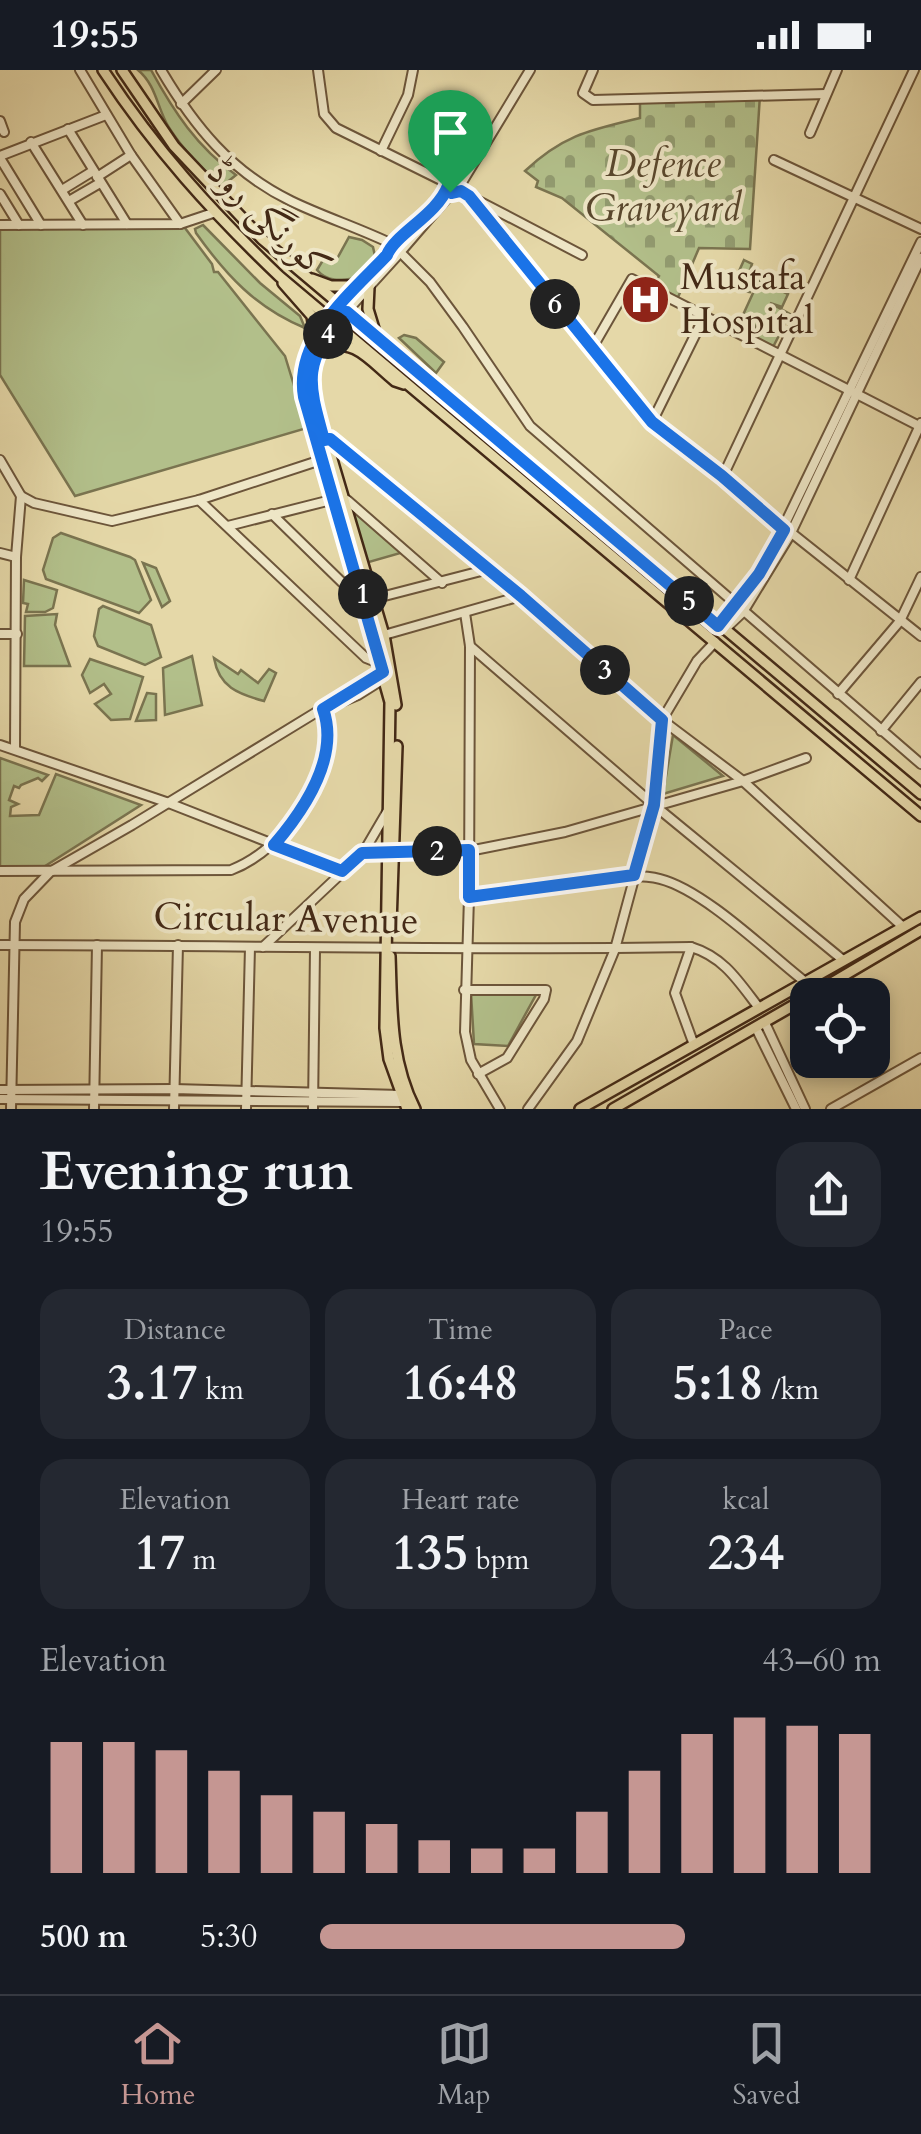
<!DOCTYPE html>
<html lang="en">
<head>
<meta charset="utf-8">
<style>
	:root { --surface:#171b24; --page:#242831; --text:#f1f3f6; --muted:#9ea1a6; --line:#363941; --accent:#c59692 }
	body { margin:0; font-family:Cardo,Amiri,serif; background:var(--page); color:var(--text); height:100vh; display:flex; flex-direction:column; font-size:38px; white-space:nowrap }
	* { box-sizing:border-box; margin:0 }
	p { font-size:32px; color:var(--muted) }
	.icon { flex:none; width:55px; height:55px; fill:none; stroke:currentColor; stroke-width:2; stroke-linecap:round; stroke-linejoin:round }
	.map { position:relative; height:1039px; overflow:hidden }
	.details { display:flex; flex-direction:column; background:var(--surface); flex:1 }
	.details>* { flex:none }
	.tools { position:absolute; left:790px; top:908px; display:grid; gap:20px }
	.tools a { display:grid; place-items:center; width:100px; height:100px; border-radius:20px; background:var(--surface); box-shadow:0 5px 15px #0003; font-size:50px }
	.pin { position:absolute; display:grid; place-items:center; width:85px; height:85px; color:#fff; margin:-102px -42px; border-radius:50% 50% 50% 0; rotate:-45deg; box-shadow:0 0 10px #0007 }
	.pin .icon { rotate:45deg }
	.km { position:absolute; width:50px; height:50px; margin:-25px; border-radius:50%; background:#222; color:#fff; font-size:28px; line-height:50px; text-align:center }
	.round { display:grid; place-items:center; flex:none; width:105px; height:105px; border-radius:30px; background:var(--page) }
	.overview { display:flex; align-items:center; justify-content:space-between; height:170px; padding:0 40px }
	h1 { font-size:55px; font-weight:700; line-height:75px }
	.stats { display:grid; grid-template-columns:repeat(3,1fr); gap:15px; height:170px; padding:10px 40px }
	.stats div { display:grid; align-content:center; border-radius:25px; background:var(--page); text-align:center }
	.stats b { font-size:50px; font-weight:700 }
	.stats small { font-size:28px; font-weight:400 }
	.stats p { font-size:28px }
	.chart { height:280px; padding:20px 40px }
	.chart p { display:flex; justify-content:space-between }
	.chart svg { width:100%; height:180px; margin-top:10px; stroke:var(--accent); stroke-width:6 }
	ul { padding:0 40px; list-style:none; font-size:32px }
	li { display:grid; grid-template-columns:160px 120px 1fr; align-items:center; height:75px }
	li i { height:25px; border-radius:12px; background:var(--accent) }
	.status { display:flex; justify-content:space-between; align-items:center; height:70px; padding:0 50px; background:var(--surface); direction:ltr }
	.status svg { height:28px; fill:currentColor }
	.tab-bar { display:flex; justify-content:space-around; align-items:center; height:140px; border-top:2px solid var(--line); background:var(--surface); font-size:28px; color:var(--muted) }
	.tab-bar a { display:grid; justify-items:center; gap:5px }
	.tab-bar .on { color:var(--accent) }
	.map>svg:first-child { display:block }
</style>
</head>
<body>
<div class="status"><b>19:55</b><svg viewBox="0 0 49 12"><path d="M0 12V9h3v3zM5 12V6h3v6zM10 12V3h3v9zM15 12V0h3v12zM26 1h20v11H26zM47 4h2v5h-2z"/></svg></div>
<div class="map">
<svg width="921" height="1039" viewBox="0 0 921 1039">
	<defs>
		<pattern id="cemetery-stones" width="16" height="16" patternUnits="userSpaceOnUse" patternTransform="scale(2.5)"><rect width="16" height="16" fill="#b2bf8a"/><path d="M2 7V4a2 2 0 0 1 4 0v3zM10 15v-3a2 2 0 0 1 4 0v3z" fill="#929b70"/></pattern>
	</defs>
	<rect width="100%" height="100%" fill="#e5d8a8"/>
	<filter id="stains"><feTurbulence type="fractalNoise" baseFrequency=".002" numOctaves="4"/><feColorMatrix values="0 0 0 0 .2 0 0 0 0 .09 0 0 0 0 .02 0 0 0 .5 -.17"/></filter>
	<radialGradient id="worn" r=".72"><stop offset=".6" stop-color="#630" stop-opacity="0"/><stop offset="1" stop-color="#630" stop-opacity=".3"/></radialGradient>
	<!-- green -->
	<g fill="#b2bf8a" stroke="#7a7450" stroke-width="2.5">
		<path d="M 138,0 L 151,0 C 174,42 197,77 236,105 L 220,118 C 202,98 182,79 168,56 C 157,37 156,15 138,0 Z"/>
		<path d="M 203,155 L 260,213 L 300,246 L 305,258 C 256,238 226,205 196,163 L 195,159 Z"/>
		<path d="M 0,158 L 185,158 L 212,194 L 214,202 L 218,202 L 285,286 L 307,358 L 75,426 L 0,305 Z"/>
		<path d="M 349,167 L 362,170 L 373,177 L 375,186 L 357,208 C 342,210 328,213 317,200 L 323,190 L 338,187 Z"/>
		<path d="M 744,190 L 752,194 L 750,200 L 758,204 L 750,222 L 731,219 Z"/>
		<path d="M 759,210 L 788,224 L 782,237 L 770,233 L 790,244 L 773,277 L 755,268 L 762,251 L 759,250 L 754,261 L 749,258 L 747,262 L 737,258 Z"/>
		<path d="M 404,265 L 416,268 L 444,292 L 436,303 L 399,268 Z"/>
		<path d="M 347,431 L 404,482 L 362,494 Z"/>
		<path d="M 61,463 L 130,487 L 135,490 L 151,530 L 139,543 L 46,509 L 43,500 L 53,468 Z"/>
		<path d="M 143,493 L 156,498 L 170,531 L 162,537 Z"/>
		<path d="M 24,510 L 57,520 L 53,538 L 45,542 L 26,542 L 28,534 L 23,533 Z"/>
		<path d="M 103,536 L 151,555 L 161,587 L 145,595 L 98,576 L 94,566 L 99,539 Z"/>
		<path d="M 57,544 L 55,555 L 70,596 L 24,596 L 25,546 Z"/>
		<path d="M 192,586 L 202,635 L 165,645 L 163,598 Z"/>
		<path d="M 214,588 L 238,604 L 241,600 L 258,613 L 269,599 L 276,603 L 264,631 C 238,624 219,617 214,588 Z"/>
		<path d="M 90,589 L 143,607 L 130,649 L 111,650 L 95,634 L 111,624 L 104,614 L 90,623 L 82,605 Z"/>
		<path d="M 147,623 L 156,624 L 156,650 L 136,651 Z"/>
		<path d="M 673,665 L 723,706 L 663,724 Z"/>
		<path d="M 0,688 L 48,705 L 42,711 L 38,708 L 21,715 L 19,718 L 14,716 L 9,730 L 18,734 L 11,737 L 10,746 L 39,745 L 56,704 L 141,735 L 42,798 L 0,797 Z"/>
		<path d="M 471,923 L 537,923 L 508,976 L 474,974 Z"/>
	</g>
	<!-- cemetery -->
	<path fill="url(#cemetery-stones)" stroke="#7a7450" stroke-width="2.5" d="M 760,25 L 750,179 L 699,178 L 676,232 L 652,218 L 659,206 L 562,128 L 536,117 L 538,111 L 525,101 C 563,65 590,60 640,48 L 640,29 Z"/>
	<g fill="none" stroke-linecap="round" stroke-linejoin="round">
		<defs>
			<g id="minor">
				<path d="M 80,0 L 131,85 L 180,154"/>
				<path d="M 161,0 C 194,56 231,102 291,131 C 324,147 359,158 392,174"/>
				<path d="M 318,0 L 324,44 L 336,58 L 449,114"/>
				<path d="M 593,0 L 583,23 L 593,30 L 826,24"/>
				<path d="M 181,34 L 216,0"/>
				<path d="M 0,51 L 4,62"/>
				<path d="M 68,59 L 127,154"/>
				<path d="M 810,63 L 837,0"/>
				<path d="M 31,72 L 83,155"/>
				<path d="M 381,81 L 408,25 L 413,0"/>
				<path d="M 0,86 L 106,45"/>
				<path d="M 0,88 L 41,155"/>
				<path d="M 774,90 L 921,159"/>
				<path d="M 97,107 L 131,85"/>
				<circle cx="455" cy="117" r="7"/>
				<path d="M 461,114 L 530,0"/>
				<path d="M 62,120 L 93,101"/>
				<path d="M 461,121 L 469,126 L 652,352 L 921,566"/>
				<path d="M 0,124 L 19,155"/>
				<path d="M 471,127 L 582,185"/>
				<path d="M 69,131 L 100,113"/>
				<path d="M 0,155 L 180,154 L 213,143"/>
				<path d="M 398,173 L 413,159"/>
				<path d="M 403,179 L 447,128 L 457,124"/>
				<path d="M 401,183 L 430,212 L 463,257 L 530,356 L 921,694"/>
				<path d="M 339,236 L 390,179"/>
				<path d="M 347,241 L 397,186"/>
				<path d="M 591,280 L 632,209 L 921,357"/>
				<path d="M 652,352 L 704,247"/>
				<path d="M 324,370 L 330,369 L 521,526 L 662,650 L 743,711 L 903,857"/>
				<path d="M 0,390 L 21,426 L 16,487 L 15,679"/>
				<path d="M 723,406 L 914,0"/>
				<path d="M 21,426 L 34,433 L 112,451 L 199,430 L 324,389"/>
				<path d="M 199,430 L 366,588 L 381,594"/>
				<path d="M 342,431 L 347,430 L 442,513"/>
				<path d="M 272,444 L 356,526 L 363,525"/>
				<path d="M 228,456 L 335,429"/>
				<path d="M 0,483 L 16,487"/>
				<path d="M 849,510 L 921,353"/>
				<path d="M 373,529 L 489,499"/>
				<path d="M 465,543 L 470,576 L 469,827 L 465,962 L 471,990 L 500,1039"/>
				<path d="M 719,555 L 767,491 L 921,172"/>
				<path d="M 724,560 L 743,542 L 790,465 L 921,188"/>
				<path d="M 0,564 L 17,564"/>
				<path d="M 384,565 L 521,526"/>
				<path d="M 470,576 L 654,735 L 843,890"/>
				<path d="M 838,624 L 900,551 L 921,507"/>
				<path d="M 346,627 L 350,620 L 383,602"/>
				<path d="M 881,661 L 921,612"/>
				<path d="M 0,675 L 166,732 L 342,801"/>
				<path d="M 363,783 L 469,781 L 565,762 L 743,711 L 806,688"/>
				<path d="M 0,801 L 231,800 C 286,779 344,700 323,639"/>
				<path d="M 469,827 C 516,821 619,798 660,809 C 704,820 767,882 804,911"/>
				<path d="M 0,875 C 230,875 460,881 691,877 C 724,887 739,912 759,938"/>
				<path d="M 263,877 L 363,783 L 387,742"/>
				<path d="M 691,877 L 675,923 L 694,975"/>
				<path d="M 464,920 L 546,920 L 544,929 L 507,988 L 478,1004"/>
				<path d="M 765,953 L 805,1039"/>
				<path d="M 756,958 L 796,1039"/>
				<path d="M 0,1020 L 174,1019 L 400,1025"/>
				<path d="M 0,1029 L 403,1032"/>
				<path d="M 11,1039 L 15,852 L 24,829 L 50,802 L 132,755 L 315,643 L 358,625 L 385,608"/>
				<path d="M 94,1039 L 97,875"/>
				<path d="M 174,1039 L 178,875"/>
				<path d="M 246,1039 L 250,877"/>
				<path d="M 313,1039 L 315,879"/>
				<path d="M 528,1039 L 577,971 L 615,879 L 654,735 L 662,650 L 697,591 L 715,572"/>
				<path d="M 831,1039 L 921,988"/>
			</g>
			<g id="major">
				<path d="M 103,0 C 155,79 211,141 279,206 L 921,746"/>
				<path d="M 122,0 L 174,76 L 262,169 L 921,724"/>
				<path d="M 312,209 L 331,216 L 358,216"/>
				<path d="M 283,213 L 312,246 L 315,266"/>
				<path d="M 369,217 L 368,239 L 375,262"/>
				<path d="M 347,241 C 328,262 310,286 310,315 L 384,565 L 396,635"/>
				<path d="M 331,245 L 305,289 L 301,314 L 390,632 L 385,958 L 389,989 L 407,1039"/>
				<path d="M 321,276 C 357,269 368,289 395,311 L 404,314"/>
				<path d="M 391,855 L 397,676"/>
				<path d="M 390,886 C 392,939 390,990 415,1039"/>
				<path d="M 811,925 L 921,860"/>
				<path d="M 580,1039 L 921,847"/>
				<path d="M 613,1039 L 808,927"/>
			</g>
		</defs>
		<!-- minor casing -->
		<use href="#minor" stroke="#6c553a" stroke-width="12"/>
		<!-- major casing -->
		<use href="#major" stroke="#432916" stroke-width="14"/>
		<!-- minor -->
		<use href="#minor" stroke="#eee6c6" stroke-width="8"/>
		<!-- major -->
		<use href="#major" stroke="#e5d8a8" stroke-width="9"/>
	</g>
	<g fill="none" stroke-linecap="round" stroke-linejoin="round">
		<defs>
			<path id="route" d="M 448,116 L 452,123 L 461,121 L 469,126 L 652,352 L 722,406 L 784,460 L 759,504 L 718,556 L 347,242 C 302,292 307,309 324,370 L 330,369 L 521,526 L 662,650 L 654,735 L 634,805 L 469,827 L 469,780 L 362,783 L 342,801 L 274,775 C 304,740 340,687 323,639 L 383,602 L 304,327 C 294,269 350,224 387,185 C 395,164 437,145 448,116 Z"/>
		</defs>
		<!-- route casing -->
		<use href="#route" stroke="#fff" stroke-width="20"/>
		<!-- route -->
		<use href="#route" stroke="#1a73e8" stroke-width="12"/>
	</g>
	<!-- icons -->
	<defs>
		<symbol id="hospital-disc" viewBox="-11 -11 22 22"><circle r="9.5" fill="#8f2418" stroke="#eee6c6"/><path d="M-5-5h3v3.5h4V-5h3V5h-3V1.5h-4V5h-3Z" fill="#fff"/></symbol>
	</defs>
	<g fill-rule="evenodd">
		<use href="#hospital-disc" x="618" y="202" width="55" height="55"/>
	</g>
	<g text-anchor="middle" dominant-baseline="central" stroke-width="8" stroke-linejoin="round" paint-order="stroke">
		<!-- park labels -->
		<g font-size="38" font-style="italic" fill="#59472d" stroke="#eee6c6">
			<text x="663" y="94">Defence<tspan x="663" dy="44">Graveyard</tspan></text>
		</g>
		<!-- street labels -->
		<g font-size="38" fill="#432916" stroke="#eee6c6">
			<text transform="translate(269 149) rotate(44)">کورنگی روڈ</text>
			<text transform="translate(286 849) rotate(1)">Circular Avenue</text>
		</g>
		<!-- poi labels -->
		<g font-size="38" fill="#432916" stroke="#eee6c6" text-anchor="start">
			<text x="680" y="207">Mustafa<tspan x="680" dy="44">Hospital</tspan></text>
		</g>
	</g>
	<rect width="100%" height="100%" filter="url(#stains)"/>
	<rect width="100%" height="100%" fill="url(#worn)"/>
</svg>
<div class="tools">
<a><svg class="icon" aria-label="locate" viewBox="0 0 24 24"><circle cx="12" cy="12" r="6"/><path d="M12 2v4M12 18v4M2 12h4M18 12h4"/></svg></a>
</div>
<div class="pin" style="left:450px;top:122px;background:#1e9e55"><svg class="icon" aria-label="arrive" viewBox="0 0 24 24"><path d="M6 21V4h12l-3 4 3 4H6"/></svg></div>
<b class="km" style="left:363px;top:524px">1</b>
<b class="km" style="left:437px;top:781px">2</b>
<b class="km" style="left:605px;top:600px">3</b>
<b class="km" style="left:328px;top:264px">4</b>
<b class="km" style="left:689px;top:531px">5</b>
<b class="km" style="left:555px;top:234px">6</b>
</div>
<section class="details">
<div class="overview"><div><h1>Evening run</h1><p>19:55</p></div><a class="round"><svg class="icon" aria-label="share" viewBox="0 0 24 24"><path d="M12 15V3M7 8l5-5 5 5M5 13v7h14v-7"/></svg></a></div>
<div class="stats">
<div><p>Distance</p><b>3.17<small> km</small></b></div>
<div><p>Time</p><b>16:48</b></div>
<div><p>Pace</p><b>5:18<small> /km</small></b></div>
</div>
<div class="stats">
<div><p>Elevation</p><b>17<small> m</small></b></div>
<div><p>Heart rate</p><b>135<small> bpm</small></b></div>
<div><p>kcal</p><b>234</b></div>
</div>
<div class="chart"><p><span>Elevation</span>43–60 m</p>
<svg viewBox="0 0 160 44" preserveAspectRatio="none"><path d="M5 44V12M15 44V12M25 44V14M35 44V19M45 44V25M55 44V29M65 44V32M75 44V36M85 44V38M95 44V38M105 44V29M115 44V19M125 44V10M135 44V6M145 44V8M155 44V10"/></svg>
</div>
<ul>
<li><b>500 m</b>5:30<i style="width:65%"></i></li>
</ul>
</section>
<nav class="tab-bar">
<a class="on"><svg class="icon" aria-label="home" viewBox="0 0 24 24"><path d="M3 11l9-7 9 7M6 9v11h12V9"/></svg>Home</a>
<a><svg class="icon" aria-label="map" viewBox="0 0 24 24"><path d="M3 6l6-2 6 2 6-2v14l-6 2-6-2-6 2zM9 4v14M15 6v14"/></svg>Map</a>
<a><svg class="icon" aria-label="saved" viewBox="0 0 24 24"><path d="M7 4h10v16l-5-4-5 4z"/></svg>Saved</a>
</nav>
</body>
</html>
